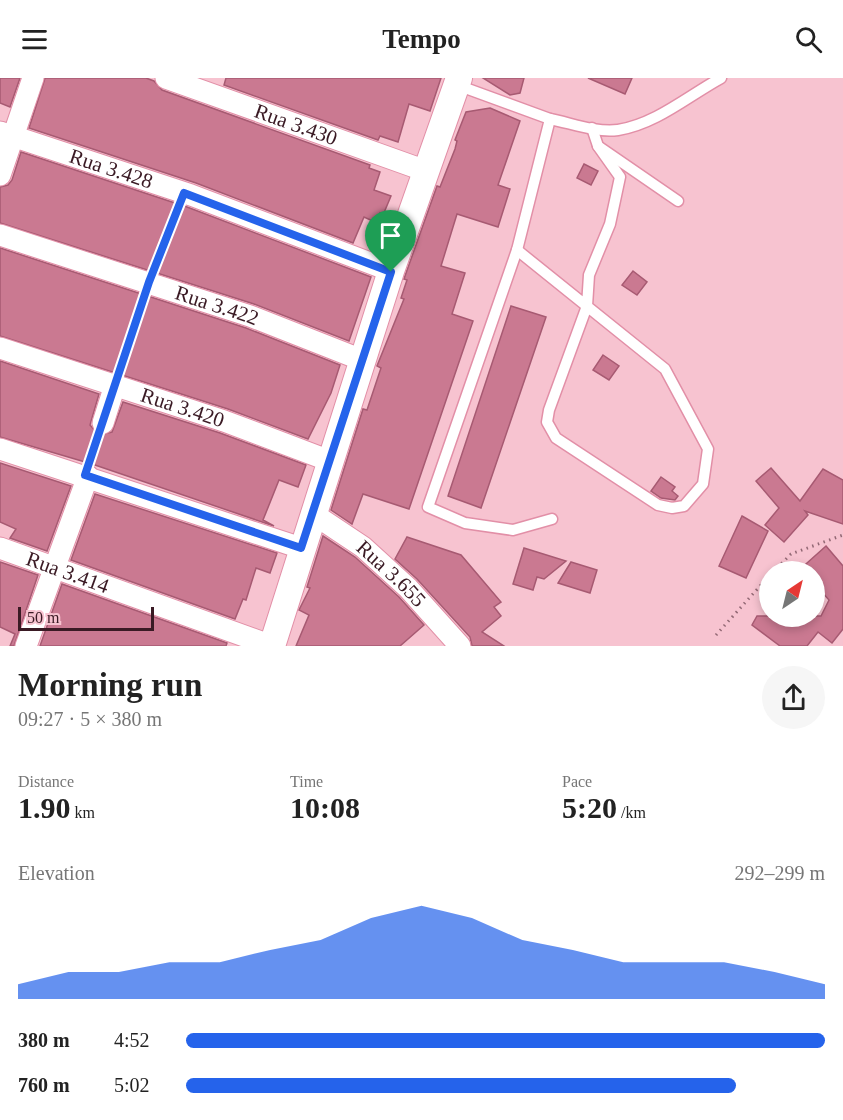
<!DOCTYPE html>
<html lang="en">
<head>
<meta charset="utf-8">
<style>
	:root { --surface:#fff; --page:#f6f6f6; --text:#222; --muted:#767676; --accent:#2563eb }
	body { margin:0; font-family:Georgia,serif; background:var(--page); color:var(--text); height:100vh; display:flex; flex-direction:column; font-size:22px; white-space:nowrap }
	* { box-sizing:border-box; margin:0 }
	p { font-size:20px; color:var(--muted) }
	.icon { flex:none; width:33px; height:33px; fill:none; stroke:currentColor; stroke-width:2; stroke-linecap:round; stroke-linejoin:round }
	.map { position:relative; height:568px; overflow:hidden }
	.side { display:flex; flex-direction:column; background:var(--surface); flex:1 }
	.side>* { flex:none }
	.needle { width:39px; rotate:35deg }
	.tools { position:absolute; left:759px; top:483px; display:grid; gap:12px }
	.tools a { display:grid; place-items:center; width:66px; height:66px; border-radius:50%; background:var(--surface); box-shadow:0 3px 9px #0003; font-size:30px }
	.scale { position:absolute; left:18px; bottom:15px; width:136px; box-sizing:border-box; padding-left:6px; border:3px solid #3a1a24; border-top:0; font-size:16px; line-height:21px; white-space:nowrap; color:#3a1a24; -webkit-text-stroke:4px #f7c3d0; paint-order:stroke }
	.pin { position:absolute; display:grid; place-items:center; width:51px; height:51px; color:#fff; margin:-62px -26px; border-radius:50% 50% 50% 0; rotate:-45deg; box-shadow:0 0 6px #0007 }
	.pin .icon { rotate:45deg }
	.round { display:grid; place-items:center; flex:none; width:63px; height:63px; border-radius:32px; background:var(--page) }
	.headline { display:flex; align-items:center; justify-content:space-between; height:102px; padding:0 18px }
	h1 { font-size:33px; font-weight:600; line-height:45px }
	.figures { display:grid; grid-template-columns:repeat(3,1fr); gap:9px; height:102px; padding:6px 18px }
	.figures div { display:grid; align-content:center }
	.figures b { font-size:30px; font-weight:600 }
	.figures small { font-size:16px; font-weight:400 }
	.figures p { font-size:16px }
	.chart { height:168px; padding:12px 18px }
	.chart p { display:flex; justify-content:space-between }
	.chart svg { width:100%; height:108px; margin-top:6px; fill:var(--accent); opacity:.7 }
	ul { padding:0 18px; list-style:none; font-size:20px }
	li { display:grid; grid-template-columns:96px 72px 1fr; align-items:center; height:45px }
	li i { height:15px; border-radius:8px; background:var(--accent) }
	header { display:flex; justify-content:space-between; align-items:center; height:78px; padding:0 18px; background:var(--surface); font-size:27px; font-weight:600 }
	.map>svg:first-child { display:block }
</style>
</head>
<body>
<header><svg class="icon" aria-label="menu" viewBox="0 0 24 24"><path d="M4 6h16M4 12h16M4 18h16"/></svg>Tempo<svg class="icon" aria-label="search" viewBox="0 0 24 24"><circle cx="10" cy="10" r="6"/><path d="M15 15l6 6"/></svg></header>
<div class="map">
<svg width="843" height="568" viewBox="0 0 843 568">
	<rect width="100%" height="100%" fill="#f7c3d0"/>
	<!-- building -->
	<g fill="#ca7991" stroke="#a75a72" stroke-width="1.5">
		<path d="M 0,0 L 20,0 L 10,29 L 0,25 Z"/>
		<path d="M 45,0 L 146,0 L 154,3 L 162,12 L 370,87 L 369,90 L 380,94 L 374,112 L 391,118 L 383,137 L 380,135 L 377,145 L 364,139 L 353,165 L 196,105 L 29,50 Z"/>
		<path d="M 226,0 L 441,0 L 430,33 L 409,26 L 398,64 L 380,58 L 378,62 L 224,7 Z"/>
		<path d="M 483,0 L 524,0 L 520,15 L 510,17 Z"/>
		<path d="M 588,0 L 632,0 L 625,16 Z"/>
		<path d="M 490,30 L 520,43 L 498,107 L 510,111 L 498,149 L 457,136 L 441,188 L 465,195 L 452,236 L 473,243 L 409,431 L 363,416 L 352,446 L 331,432 L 363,331 L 367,332 L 381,290 L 377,288 L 404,221 L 401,220 L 407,202 L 404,201 L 405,198 L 437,108 L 440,109 L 455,71 L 457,63 L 455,62 L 466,34 Z"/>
		<path d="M 21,74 L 187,129 L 371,199 L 349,263 L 254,226 L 0,145 L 0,109 L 8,107 L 12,102 Z"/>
		<path d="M 584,86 L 598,93 L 591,107 L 577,100 Z"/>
		<path d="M 0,170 L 246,250 L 340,287 L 331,315 L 308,361 L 228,331 L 0,258 Z"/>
		<path d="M 633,193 L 647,204 L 637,217 L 622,207 Z"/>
		<path d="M 511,228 L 546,239 L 481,430 L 448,418 Z"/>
		<path d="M 603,277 L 619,288 L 609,302 L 593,292 Z"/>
		<path d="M 0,283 L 99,316 L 90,347 L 99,357 L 112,354 L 123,324 L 220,355 L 306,387 L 298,409 L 279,402 L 263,442 L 274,448 L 92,386 L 0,359 Z"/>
		<path d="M 0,385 L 71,408 L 47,473 L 10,460 L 16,451 L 0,444 Z"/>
		<path d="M 771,390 L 800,423 L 823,391 L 843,402 L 843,446 L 805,433 L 808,437 L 784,464 L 765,447 L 779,430 L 756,403 Z"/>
		<path d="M 661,399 L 675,409 L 672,413 L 678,418 L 675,422 L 661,420 L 651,413 Z"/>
		<path d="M 95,416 L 277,475 L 270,495 L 256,490 L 246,522 L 243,521 L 235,541 L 71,482 Z"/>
		<path d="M 742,438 L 768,453 L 746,500 L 719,488 Z"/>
		<path d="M 323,458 L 355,479 L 399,519 L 424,547 L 400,568 L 296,568 L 309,537 L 299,532 L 310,510 L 307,509 Z"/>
		<path d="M 407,459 L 461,477 L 501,524 L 494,529 L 501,538 L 482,554 L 504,568 L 472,568 L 470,559 L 417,501 L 395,481 Z"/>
		<path d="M 826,468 L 843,488 L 843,551 L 832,565 L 818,554 L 807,568 L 780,568 L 752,547 L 757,538 L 821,538 L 829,522 L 814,505 L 814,494 L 797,494 Z"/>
		<path d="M 524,470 L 566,483 L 544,501 L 537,499 L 533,512 L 513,506 Z"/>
		<path d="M 0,484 L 38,497 L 14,568 L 10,568 L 15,556 L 0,549 Z"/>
		<path d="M 571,484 L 597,492 L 590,515 L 558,505 Z"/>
		<path d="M 62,506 L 227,565 L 226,568 L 40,568 Z"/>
	</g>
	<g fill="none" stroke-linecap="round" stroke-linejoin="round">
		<defs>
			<g id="service">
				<path d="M 457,7 L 550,41 L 517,172 L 428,429 L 465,445 L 513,452 L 552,441"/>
				<path d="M 550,41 C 571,45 596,55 618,52 C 656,46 688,18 721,0"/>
				<path d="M 592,50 L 598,68 L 678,123"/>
				<path d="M 517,172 L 665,291 L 708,371 L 703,406 L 684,428 L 672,430 L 658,427 L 556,360 L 547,344 L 549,332 L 587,228 L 589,197 L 610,146 L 620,99 L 598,68"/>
			</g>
			<g id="minor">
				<path id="s1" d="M 166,0 L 426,93"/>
				<path id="s2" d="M 0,54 L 191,117 L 391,193"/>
				<path d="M 0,97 L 33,0"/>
				<path id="s3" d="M 0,157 L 250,238 L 362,282"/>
				<path id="s4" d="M 0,270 L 224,343 L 330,383"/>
				<path d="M 103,345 L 115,307"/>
				<path d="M 0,371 L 301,470"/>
				<path id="s5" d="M 312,435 L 363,469 L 408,510 L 460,568"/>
				<path id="s6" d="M 0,470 L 272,568"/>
				<path d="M 26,568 L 88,398"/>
			</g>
			<path id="tertiary" d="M 272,568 L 391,193 L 459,0"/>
		</defs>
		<!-- service casing -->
		<use href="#service" stroke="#e28fa7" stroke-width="13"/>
		<!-- minor casing -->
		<use href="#minor" stroke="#e28fa7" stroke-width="23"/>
		<!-- tertiary casing -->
		<use href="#tertiary" stroke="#e28fa7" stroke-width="28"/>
		<!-- path -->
		<g stroke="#926874" stroke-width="3" stroke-dasharray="1.5 4.5" stroke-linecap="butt">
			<path d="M 156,188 L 177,133"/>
			<path d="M 121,291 L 143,223"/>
			<path d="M 91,381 L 97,362"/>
			<path d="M 773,494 L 791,476 L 843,457"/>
			<path d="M 716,557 L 770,497"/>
		</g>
		<!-- service -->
		<use href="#service" stroke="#fff" stroke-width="10"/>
		<!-- minor -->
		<use href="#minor" stroke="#fff" stroke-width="21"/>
		<!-- tertiary -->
		<use href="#tertiary" stroke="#fff" stroke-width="26"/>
	</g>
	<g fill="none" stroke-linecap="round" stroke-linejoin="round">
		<defs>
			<path id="route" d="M 184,115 L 391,194 L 301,470 L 85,397 L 149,204 Z"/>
		</defs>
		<!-- route casing -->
		<use href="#route" stroke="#fff" stroke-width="12"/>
		<!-- route -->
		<use href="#route" stroke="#2563eb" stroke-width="8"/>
	</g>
	<g text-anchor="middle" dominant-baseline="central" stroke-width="6" stroke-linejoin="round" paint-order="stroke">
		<!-- street labels -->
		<g font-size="21" fill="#3a1a24" stroke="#f7c3d0">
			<text stroke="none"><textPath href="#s1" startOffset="138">Rua 3.430</textPath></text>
			<text stroke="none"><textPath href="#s2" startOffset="117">Rua 3.428</textPath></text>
			<text stroke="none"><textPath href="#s3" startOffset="228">Rua 3.422</textPath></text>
			<text stroke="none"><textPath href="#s4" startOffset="192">Rua 3.420</textPath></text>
			<text stroke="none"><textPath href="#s6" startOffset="72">Rua 3.414</textPath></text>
			<text stroke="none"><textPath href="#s5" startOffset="100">Rua 3.655</textPath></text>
		</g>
	</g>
</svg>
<div class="tools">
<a><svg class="needle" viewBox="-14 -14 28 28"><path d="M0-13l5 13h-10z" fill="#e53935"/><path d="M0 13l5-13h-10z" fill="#767676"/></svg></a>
</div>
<div class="scale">50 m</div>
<div class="pin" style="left:391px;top:194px;background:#1e9e55"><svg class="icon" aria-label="arrive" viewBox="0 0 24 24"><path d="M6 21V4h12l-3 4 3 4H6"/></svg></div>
</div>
<section class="side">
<div class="headline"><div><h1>Morning run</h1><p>09:27 · 5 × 380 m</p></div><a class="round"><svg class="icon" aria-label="share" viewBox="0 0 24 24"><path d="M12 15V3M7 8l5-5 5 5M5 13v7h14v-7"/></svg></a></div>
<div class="figures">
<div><p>Distance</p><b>1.90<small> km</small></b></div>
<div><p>Time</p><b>10:08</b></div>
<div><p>Pace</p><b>5:20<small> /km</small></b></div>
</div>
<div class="chart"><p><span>Elevation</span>292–299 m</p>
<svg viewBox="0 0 160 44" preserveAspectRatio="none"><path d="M0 44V38L10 33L20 33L30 29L40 29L50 24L60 20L70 11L80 6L90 11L100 20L110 24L120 29L130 29L140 29L150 33L160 38V44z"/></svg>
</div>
<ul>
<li><b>380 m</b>4:52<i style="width:100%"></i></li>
<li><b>760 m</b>5:02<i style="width:86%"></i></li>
</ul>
</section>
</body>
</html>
